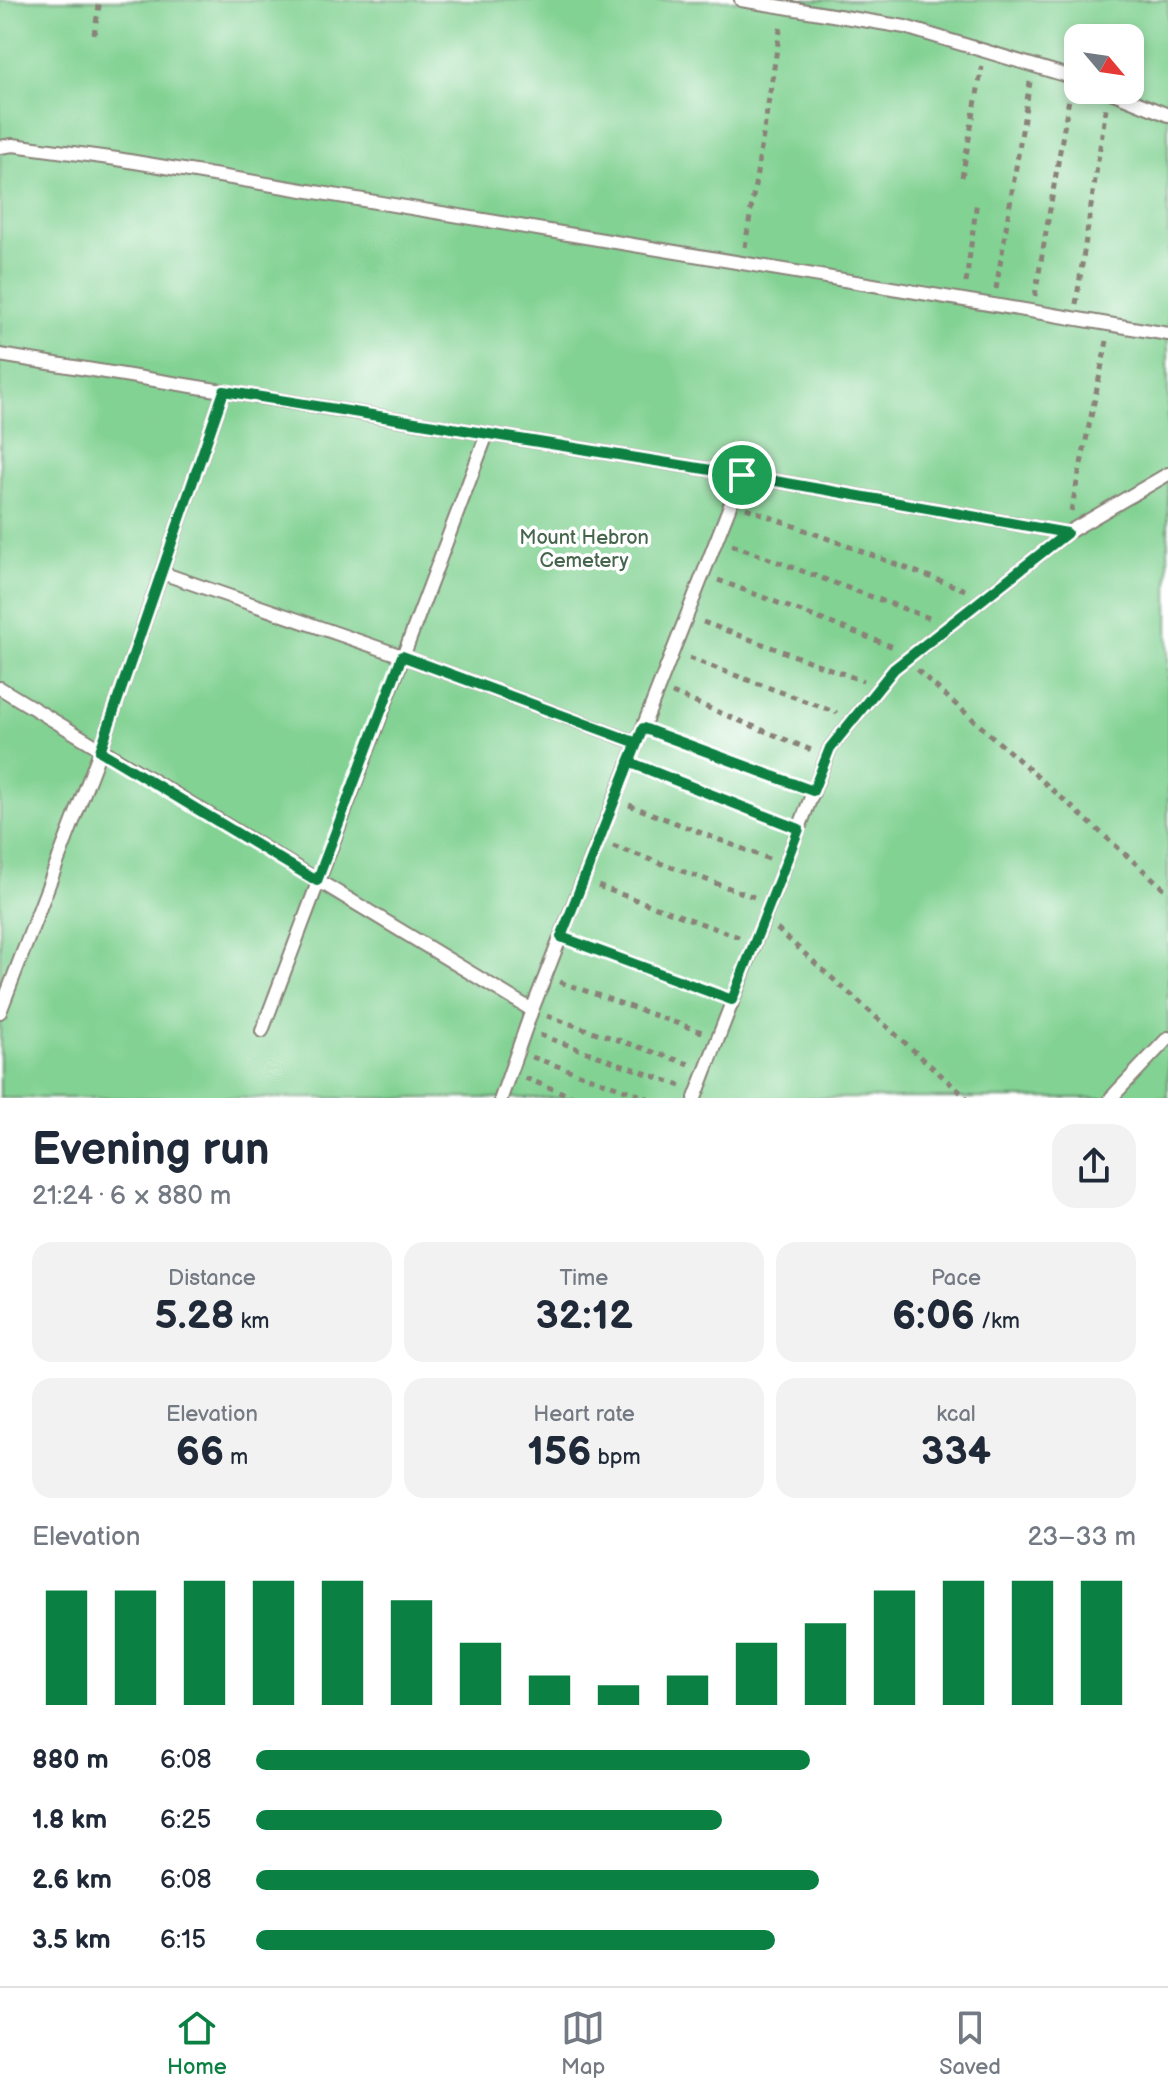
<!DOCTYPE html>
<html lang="en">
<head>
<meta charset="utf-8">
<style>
	:root { --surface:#fff; --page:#f2f2f3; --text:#1f2937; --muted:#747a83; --line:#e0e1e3; --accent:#0b8043 }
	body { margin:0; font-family:"Balsamiq Sans",sans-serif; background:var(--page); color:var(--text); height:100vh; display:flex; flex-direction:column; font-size:30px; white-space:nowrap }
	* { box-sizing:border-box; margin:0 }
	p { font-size:26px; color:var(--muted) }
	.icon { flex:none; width:44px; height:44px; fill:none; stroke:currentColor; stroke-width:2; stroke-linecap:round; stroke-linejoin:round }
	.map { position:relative; height:1098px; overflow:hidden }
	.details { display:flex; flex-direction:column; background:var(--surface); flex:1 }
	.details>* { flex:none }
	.needle { width:52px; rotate:119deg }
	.controls { position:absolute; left:1064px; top:24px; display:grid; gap:16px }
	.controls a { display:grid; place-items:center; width:80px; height:80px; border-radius:16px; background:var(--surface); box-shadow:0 4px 12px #0003; font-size:40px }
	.pin { position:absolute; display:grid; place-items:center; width:68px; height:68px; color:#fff; margin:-34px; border:4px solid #fff; border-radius:50%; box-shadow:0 2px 8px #0007 }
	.round { display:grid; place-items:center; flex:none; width:84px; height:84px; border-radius:24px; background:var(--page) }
	.overview { display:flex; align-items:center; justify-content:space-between; height:136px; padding:0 32px }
	h1 { font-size:44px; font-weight:800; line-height:60px }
	.metrics { display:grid; grid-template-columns:repeat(3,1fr); gap:12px; height:136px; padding:8px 32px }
	.metrics div { display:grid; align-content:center; border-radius:20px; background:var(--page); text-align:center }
	.metrics b { font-size:40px; font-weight:800 }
	.metrics small { font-size:22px; font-weight:400 }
	.metrics p { font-size:22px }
	.chart { height:224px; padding:16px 32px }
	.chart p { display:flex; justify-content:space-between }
	.chart svg { width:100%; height:144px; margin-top:8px; stroke:var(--accent); stroke-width:6 }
	ul { padding:0 32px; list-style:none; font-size:26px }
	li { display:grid; grid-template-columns:128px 96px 1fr; align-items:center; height:60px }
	li i { height:20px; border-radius:10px; background:var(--accent) }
	.dock { display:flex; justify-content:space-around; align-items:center; height:112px; border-top:2px solid var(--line); background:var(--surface); font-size:22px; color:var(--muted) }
	.dock a { display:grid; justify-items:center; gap:4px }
	.dock .current { color:var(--accent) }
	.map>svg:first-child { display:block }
</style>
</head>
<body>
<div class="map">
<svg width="1168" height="1098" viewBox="0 0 1168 1098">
	<rect width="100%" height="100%" fill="#fff"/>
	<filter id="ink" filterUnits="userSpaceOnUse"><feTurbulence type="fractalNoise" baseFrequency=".0125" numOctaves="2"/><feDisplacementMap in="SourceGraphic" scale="16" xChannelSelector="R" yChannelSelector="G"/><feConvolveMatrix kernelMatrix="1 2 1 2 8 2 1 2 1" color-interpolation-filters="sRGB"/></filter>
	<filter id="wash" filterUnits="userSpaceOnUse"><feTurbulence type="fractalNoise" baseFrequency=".006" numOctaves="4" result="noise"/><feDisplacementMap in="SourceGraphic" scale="32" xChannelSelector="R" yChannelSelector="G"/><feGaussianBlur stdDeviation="1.8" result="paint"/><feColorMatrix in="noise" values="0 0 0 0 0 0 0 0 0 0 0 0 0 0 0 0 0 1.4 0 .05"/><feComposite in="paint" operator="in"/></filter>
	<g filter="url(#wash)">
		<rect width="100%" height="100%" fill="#f6e9d4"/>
		<!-- green -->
		<path fill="#82d293" stroke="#4f7758" stroke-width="2" fill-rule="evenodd" d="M 0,0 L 1168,0 L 1168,1098 L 0,1098 ZM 1078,38 L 1130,38 L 1130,90 L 1078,90 Z"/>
	</g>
	<g filter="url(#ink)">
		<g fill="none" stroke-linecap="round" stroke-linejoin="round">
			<defs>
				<g id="lane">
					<path d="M 741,0 L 905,27 L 1078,79"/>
					<path d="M 1106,90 L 1168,115"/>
					<path d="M 0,147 L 13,145 L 117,159 L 1168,334"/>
					<path d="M 0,355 L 742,475 L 1067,533"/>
					<path d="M 162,573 L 402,656 L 637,743"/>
					<path d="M 0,688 L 532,1010"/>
					<path d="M 0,1012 L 100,751 L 224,391"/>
					<path d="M 262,1031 L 487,434"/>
					<path d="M 501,1098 L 532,1010 L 742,475"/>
					<path d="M 695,1098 L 830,748 L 894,669 L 1067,533 L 1168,474"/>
					<path d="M 1111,1098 L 1168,1038"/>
				</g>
			</defs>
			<!-- lane casing -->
			<use href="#lane" stroke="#898278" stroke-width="16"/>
			<!-- path -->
			<g stroke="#898278" stroke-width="5" stroke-dasharray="6 6" stroke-linecap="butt">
				<path d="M 94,34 L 100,0"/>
				<path d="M 962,177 L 982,67"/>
				<path d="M 745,247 L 781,24"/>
				<path d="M 966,283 L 977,200"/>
				<path d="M 996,289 L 1030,82"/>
				<path d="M 1035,296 L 1070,93"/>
				<path d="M 1076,304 L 1106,108"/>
				<path d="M 746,508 L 965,590"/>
				<path d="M 1071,511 L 1107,341"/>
				<path d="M 732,545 L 929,618"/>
				<path d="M 718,580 L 896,648"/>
				<path d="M 703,622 L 863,681"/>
				<path d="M 689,658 L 837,713"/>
				<path d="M 917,670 L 1168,892"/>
				<path d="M 672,693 L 811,750"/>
				<path d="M 659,734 L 800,786"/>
				<path d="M 643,768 L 783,823"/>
				<path d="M 629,805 L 769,859"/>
				<path d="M 613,846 L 754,897"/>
				<path d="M 598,886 L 739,937"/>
				<path d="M 777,929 L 967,1098"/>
				<path d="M 576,942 L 716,994"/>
				<path d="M 560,982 L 702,1032"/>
				<path d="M 547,1016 L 689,1064"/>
				<path d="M 540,1035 L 681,1086"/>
				<path d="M 532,1057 L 648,1098"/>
				<path d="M 525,1078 L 576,1098"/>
			</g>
			<!-- lane -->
			<use href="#lane" stroke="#fff" stroke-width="12"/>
		</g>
	</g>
	<g fill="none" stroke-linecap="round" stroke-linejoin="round" filter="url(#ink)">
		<defs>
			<path id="route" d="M 742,475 L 224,391 L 100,751 L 317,881 L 402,656 L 637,743 L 629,762 L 799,829 L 732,1000 L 561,937 L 643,728 L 813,791 L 830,748 L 894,669 L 1067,533 L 742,475"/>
		</defs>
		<!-- route casing -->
		<use href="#route" stroke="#fff" stroke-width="16"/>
		<!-- route -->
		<use href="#route" stroke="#0b8043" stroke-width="10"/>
	</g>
	<g text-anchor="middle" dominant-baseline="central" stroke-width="7" stroke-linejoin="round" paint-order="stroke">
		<!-- park labels -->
		<g font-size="20" fill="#45654c" stroke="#fff">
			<text x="584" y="538">Mount Hebron<tspan x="584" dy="23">Cemetery</tspan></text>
		</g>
	</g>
</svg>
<div class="controls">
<a><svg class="needle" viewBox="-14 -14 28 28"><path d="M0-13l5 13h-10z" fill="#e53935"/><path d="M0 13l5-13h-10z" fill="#747a83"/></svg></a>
</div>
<div class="pin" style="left:742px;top:475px;background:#1e9e55"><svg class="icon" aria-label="arrive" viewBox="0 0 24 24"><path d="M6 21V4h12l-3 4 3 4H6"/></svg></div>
</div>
<section class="details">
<div class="overview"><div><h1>Evening run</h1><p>21:24 · 6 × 880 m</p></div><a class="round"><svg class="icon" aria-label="share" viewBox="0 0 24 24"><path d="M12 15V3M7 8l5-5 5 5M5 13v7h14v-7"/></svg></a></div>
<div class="metrics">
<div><p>Distance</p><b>5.28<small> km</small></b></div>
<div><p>Time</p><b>32:12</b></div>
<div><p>Pace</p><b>6:06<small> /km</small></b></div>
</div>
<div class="metrics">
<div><p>Elevation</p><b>66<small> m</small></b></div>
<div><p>Heart rate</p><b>156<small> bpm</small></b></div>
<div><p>kcal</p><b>334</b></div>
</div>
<div class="chart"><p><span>Elevation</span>23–33 m</p>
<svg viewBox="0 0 160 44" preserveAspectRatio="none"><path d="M5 44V9M15 44V9M25 44V6M35 44V6M45 44V6M55 44V12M65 44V25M75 44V35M85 44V38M95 44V35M105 44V25M115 44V19M125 44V9M135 44V6M145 44V6M155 44V6"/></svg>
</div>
<ul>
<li><b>880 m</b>6:08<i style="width:63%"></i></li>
<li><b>1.8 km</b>6:25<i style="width:53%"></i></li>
<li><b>2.6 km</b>6:08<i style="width:64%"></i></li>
<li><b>3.5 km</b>6:15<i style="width:59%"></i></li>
</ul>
</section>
<nav class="dock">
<a class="current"><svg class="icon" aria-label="home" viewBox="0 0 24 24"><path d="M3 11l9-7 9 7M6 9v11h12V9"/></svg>Home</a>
<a><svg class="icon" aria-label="map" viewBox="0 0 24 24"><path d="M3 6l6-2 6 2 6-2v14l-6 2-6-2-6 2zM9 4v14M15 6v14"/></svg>Map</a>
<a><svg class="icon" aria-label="saved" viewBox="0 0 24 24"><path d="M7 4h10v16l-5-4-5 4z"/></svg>Saved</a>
</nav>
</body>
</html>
